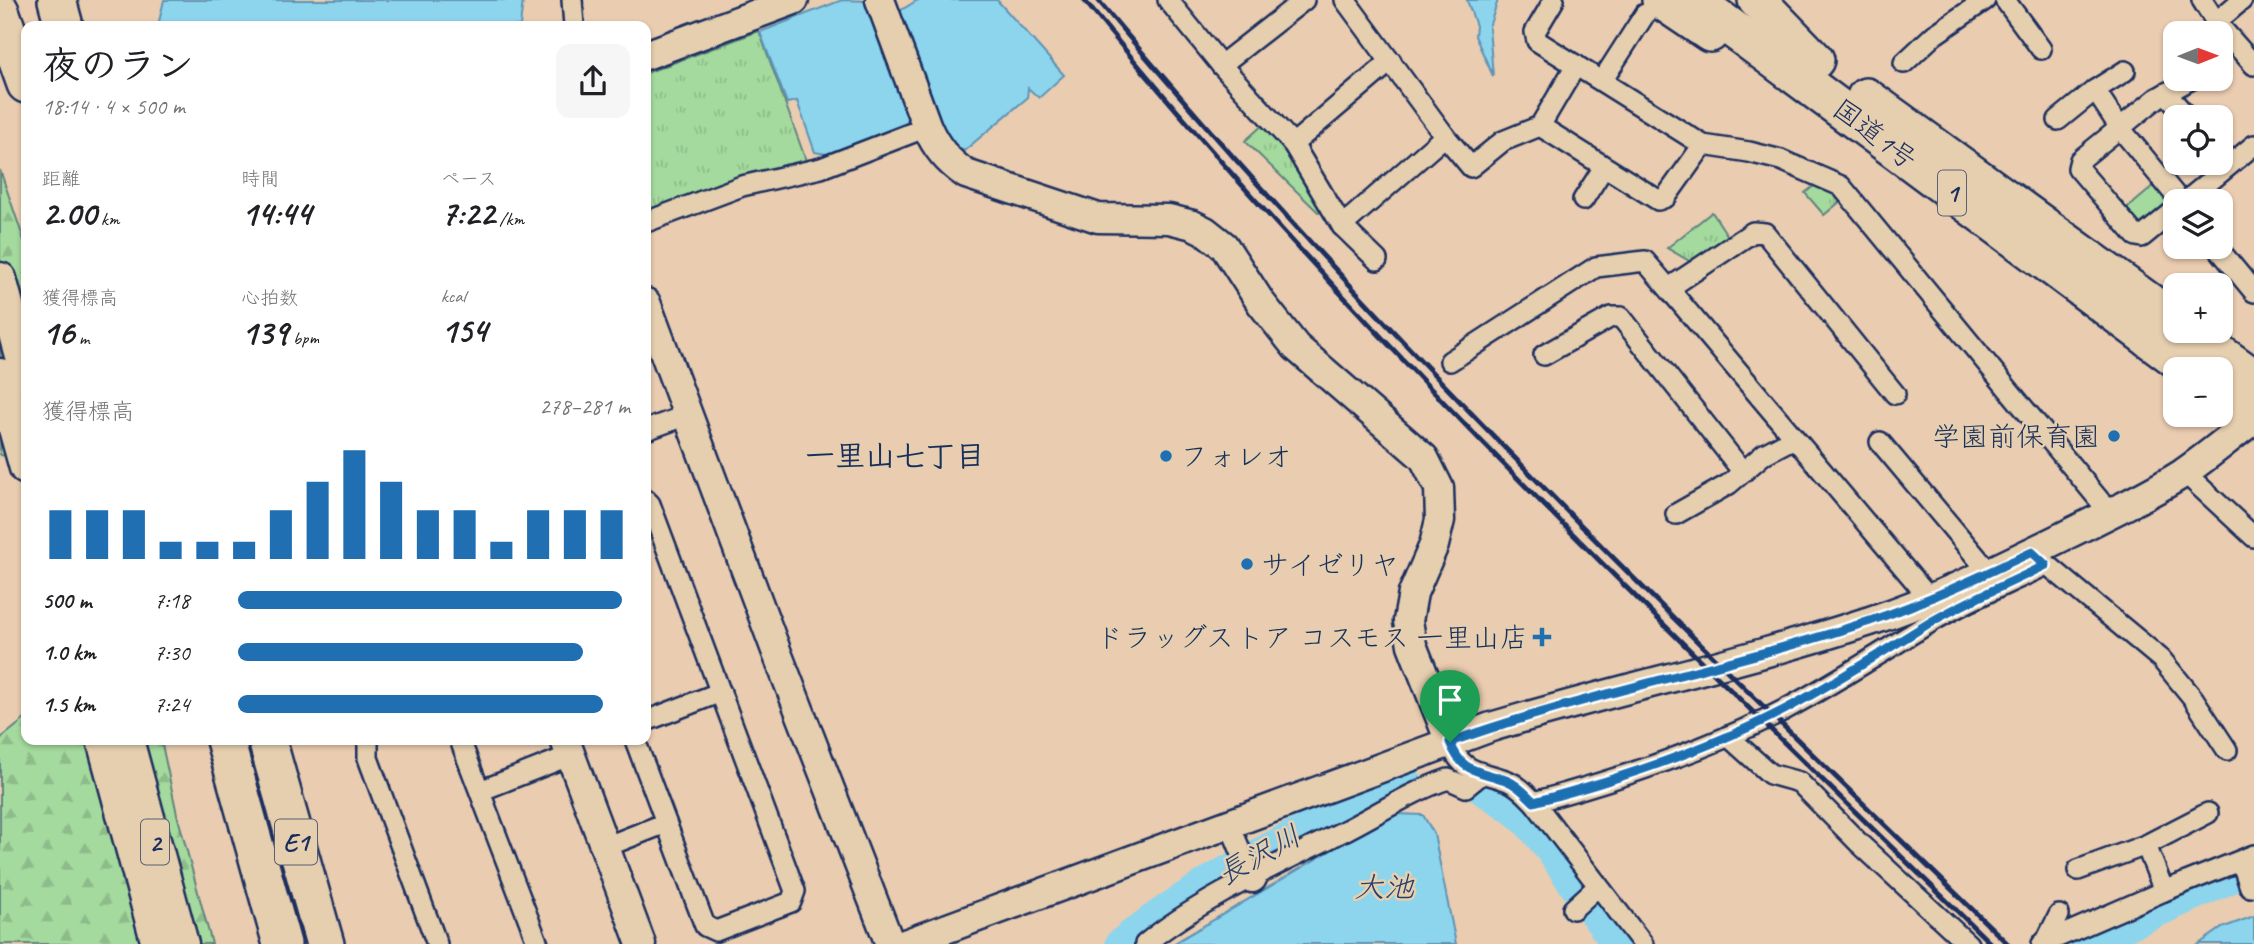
<!DOCTYPE html>
<html lang="ja">
<head>
<meta charset="utf-8">
<style>
	:root { --surface:#fff; --page:#f6f6f6; --text:#202124; --muted:#757577; --accent:#1f6fb2 }
	body { margin:0; font-family:Caveat,"Klee One",sans-serif; background:var(--page); color:var(--text); height:100vh; display:flex; flex-direction:column; font-size:26px; white-space:nowrap }
	* { box-sizing:border-box; margin:0 }
	p { font-size:23px; color:var(--muted) }
	.icon { flex:none; width:38px; height:38px; fill:none; stroke:currentColor; stroke-width:2; stroke-linecap:round; stroke-linejoin:round }
	.map { position:relative; flex:1; overflow:hidden }
	.drawer { position:absolute; left:21px; top:21px; width:630px; height:724px; display:flex; flex-direction:column; background:var(--surface); border-radius:14px; box-shadow:0 2px 5px #0004 }
	.drawer>* { flex:none }
	.needle { width:46px; rotate:89deg }
	.buttons { position:absolute; left:2163px; top:21px; display:grid; gap:14px }
	.buttons a { display:grid; place-items:center; width:70px; height:70px; border-radius:14px; background:var(--surface); box-shadow:0 2px 5px #0004; font-size:35px }
	.pin { position:absolute; display:grid; place-items:center; width:60px; height:60px; color:#fff; margin:-72px -30px; border-radius:50% 50% 50% 0; rotate:-45deg; box-shadow:0 0 7px #0007 }
	.pin .icon { rotate:45deg }
	.round { display:grid; place-items:center; flex:none; width:74px; height:74px; border-radius:14px; background:var(--page) }
	.summary { display:flex; align-items:center; justify-content:space-between; height:119px; padding:0 21px }
	h1 { font-size:38px; font-weight:700; line-height:52px }
	.figures { display:grid; grid-template-columns:repeat(3,1fr); gap:10px; height:119px; padding:7px 21px }
	.figures div { display:grid; align-content:center }
	.figures b { font-size:35px; font-weight:700 }
	.figures small { font-size:19px; font-weight:400 }
	.figures p { font-size:19px }
	.chart { height:196px; padding:14px 21px }
	.chart p { display:flex; justify-content:space-between }
	.chart svg { width:100%; height:126px; margin-top:7px; stroke:var(--accent); stroke-width:6 }
	ul { padding:0 21px; list-style:none; font-size:23px }
	li { display:grid; grid-template-columns:112px 84px 1fr; align-items:center; height:52px }
	li i { height:18px; border-radius:9px; background:var(--accent) }
	.map>svg:first-child { display:block }
</style>
</head>
<body>
<div class="map">
<svg width="2254" height="944" viewBox="0 0 2254 944">
	<defs>
		<pattern id="forest-firs" width="22" height="20" patternUnits="userSpaceOnUse" patternTransform="scale(1.75)"><rect width="22" height="20" fill="#a4da9d"/><path d="M5 1l3.5 6h-7zM16 11l3.5 6h-7z" fill="#8dbb8a"/></pattern>
		<pattern id="park-tufts" width="24" height="20" patternUnits="userSpaceOnUse" patternTransform="scale(1.75)"><rect width="24" height="20" fill="#a4da9d"/><path d="M3 7l-1-3M5 7V3M7 7l1-3M15 17l-1-3M17 17v-4M19 17l1-3" fill="none" stroke="#8dbb8a"/></pattern>
	</defs>
	<rect width="100%" height="100%" fill="#eaccb0"/>
	<filter id="ink" filterUnits="userSpaceOnUse"><feTurbulence type="fractalNoise" baseFrequency=".0143" numOctaves="2"/><feDisplacementMap in="SourceGraphic" scale="14" xChannelSelector="R" yChannelSelector="G"/><feConvolveMatrix kernelMatrix="1 2 1 2 8 2 1 2 1" color-interpolation-filters="sRGB"/></filter>
	<g filter="url(#ink)">
		<!-- forest -->
		<g fill="url(#forest-firs)" stroke="#60847e" stroke-width="2">
			<path d="M 0,170 L 26,246 L 26,458 L 0,455 Z"/>
			<path d="M 26,718 L 26,740 L 161,740 L 177,814 L 212,944 L 0,944 L 0,739 Z"/>
		</g>
		<!-- park -->
		<g fill="url(#park-tufts)" stroke="#60847e" stroke-width="2">
			<path d="M 759,31 L 808,166 L 646,216 L 646,73 Z"/>
			<path d="M 1265,123 L 1289,147 L 1326,208 L 1319,213 L 1245,141 Z"/>
			<path d="M 1815,185 L 1836,192 L 1842,200 L 1824,215 L 1805,193 Z"/>
			<path d="M 2155,185 L 2168,200 L 2168,209 L 2138,229 L 2123,212 Z"/>
			<path d="M 1712,212 L 1729,238 L 1693,263 L 1667,248 Z"/>
		</g>
		<!-- water -->
		<g fill="#8cd5ed" stroke="#5f93b4" stroke-width="2">
			<path d="M 164,0 L 523,0 L 520,26 L 158,26 Z"/>
			<path d="M 842,0 L 869,1 L 911,115 L 904,127 L 826,154 L 815,152 L 797,101 L 787,103 L 760,32 Z"/>
			<path d="M 918,0 L 997,0 L 1064,75 L 1039,98 L 1028,88 L 1027,98 L 965,150 L 957,151 L 945,136 L 898,12 Z"/>
			<path d="M 1467,0 L 1498,0 L 1489,27 L 1493,76 L 1475,36 L 1476,26 Z"/>
			<path d="M 1398,814 L 1423,815 L 1434,834 L 1456,944 L 1173,944 L 1382,820 Z"/>
			<path d="M 2254,916 L 2254,944 L 2199,944 L 2222,928 Z"/>
		</g>
		<g fill="none" stroke-linecap="round" stroke-linejoin="round">
			<!-- river -->
			<g stroke="#8cd5ed" stroke-width="32">
				<path d="M 1484,790 C 1497,798 1513,807 1524,818 C 1561,855 1583,905 1619,944"/>
				<path d="M 1121,944 C 1207,875 1307,827 1407,783"/>
				<path d="M 2085,944 L 2254,867"/>
			</g>
			<defs>
				<g id="street">
					<path d="M 572,0 L 574,26"/>
					<path d="M 1168,0 L 1221,65 L 1293,144 L 1342,226 L 1377,260"/>
					<path d="M 1345,0 L 1445,136 L 1471,167 L 1503,141 L 1540,126"/>
					<path d="M 1554,0 L 1535,32 L 1537,41 L 1703,145 L 1749,152 L 1781,160 L 1841,186 L 2110,513"/>
					<path d="M 2005,0 L 2041,49"/>
					<path d="M 2202,0 L 2216,22 L 2254,65"/>
					<path d="M 2216,22 L 2242,0"/>
					<path d="M 1904,63 L 1934,35 L 1985,0"/>
					<path d="M 1221,65 L 1304,0"/>
					<path d="M 1576,65 L 1540,126 L 1658,200 L 1666,197 L 1703,145"/>
					<path d="M 1602,81 L 1645,14"/>
					<path d="M 2095,90 L 2120,128 L 2180,201"/>
					<path d="M 2166,93 L 2187,117"/>
					<path d="M 2058,120 L 2095,90 L 2125,71"/>
					<path d="M 1293,144 L 1391,61"/>
					<path d="M 1583,200 L 1604,167"/>
					<path d="M 2186,201 L 2254,145"/>
					<path d="M 2175,210 L 2142,237 L 2136,236 L 2078,168 L 2080,160 L 2157,98 L 2192,79"/>
					<path d="M 646,222 L 742,186 L 821,168 L 927,127"/>
					<path d="M 1342,226 L 1445,136"/>
					<path d="M 2217,247 L 2254,292"/>
					<path d="M 1544,355 L 1611,317 L 1621,317 L 1743,472"/>
					<path d="M 1450,361 L 1596,267 L 1645,261 L 1674,295"/>
					<path d="M 1895,394 L 1765,233 L 1753,232 L 1675,284 L 1674,295 L 1930,599"/>
					<path d="M 646,430 L 687,415"/>
					<path d="M 1880,442 L 1989,572"/>
					<path d="M 2184,472 L 2254,537"/>
					<path d="M 1676,514 L 1729,484 L 1764,454 L 1794,438"/>
					<path d="M 2038,557 L 2161,659 L 2193,698 L 2227,750"/>
					<path d="M 646,721 L 721,692"/>
					<path d="M 1728,736 L 1770,774 L 1799,782 L 1859,843 L 1968,944"/>
					<path d="M 368,740 L 368,758 L 437,944"/>
					<path d="M 460,740 L 538,944"/>
					<path d="M 635,740 L 705,926 L 716,931 L 791,902 L 795,891 L 650,504 L 646,500"/>
					<path d="M 1450,742 C 1462,775 1480,770 1508,781 C 1518,785 1526,794 1534,802 L 1643,944"/>
					<path d="M 480,791 L 571,755"/>
					<path d="M 1534,802 C 1620,779 1705,751 1784,710 C 1835,683 1882,652 1931,622 C 1967,600 2008,584 2046,565"/>
					<path d="M 1230,825 L 1251,876"/>
					<path d="M 605,847 L 666,823"/>
					<path d="M 2241,861 L 2250,887"/>
					<path d="M 2078,870 L 2146,845"/>
					<path d="M 2164,891 L 2146,845 L 2208,813"/>
					<path d="M 1573,909 L 1598,886"/>
					<path d="M 2045,943 L 2059,915"/>
					<path d="M 1145,944 C 1200,899 1279,864 1342,832 C 1378,814 1410,792 1448,779 L 1466,787 L 1482,774"/>
					<path d="M 2042,944 L 2164,891 L 2254,855"/>
				</g>
				<g id="secondary">
					<path d="M 880,0 L 927,127 C 936,147 947,161 966,174 L 1098,218 L 1169,219 L 1193,225 L 1205,231 L 1224,246 L 1261,303 L 1296,347 L 1424,458 L 1439,488 L 1440,520 L 1434,545 L 1413,593 L 1408,621 L 1412,645 L 1450,742"/>
					<path d="M 646,55 L 794,0"/>
					<path d="M 646,303 L 777,653 L 890,944"/>
					<path d="M 565,740 L 641,944"/>
					<path d="M 1251,876 L 1252,878"/>
					<path d="M 905,944 L 1491,727 C 1617,689 1745,662 1870,621 C 1937,599 2001,567 2064,536 C 2104,516 2144,498 2182,474 C 2207,457 2230,437 2254,419"/>
				</g>
				<g id="primary">
					<path d="M 0,279 L 26,374"/>
					<path d="M 0,375 L 26,468"/>
					<path d="M 103,740 L 158,944"/>
					<path d="M 127,740 L 182,944"/>
				</g>
				<g id="highway">
					<path d="M 57,0 L 64,26"/>
					<path d="M 1661,0 L 1710,33"/>
					<path d="M 1694,0 L 2190,369"/>
					<path d="M 1757,0 L 1815,60"/>
					<path d="M 0,11 L 26,84"/>
					<path d="M 1866,97 L 2175,321"/>
					<path d="M 2188,331 L 2254,378"/>
					<path d="M 2221,391 L 2254,416"/>
					<path d="M 225,740 L 282,944"/>
					<path d="M 267,740 L 325,944"/>
				</g>
			</defs>
			<!-- street casing -->
			<use href="#street" stroke="#1b2f5e" stroke-width="24"/>
			<!-- secondary casing -->
			<use href="#secondary" stroke="#1b2f5e" stroke-width="33"/>
			<!-- primary casing -->
			<use href="#primary" stroke="#1b2f5e" stroke-width="37"/>
			<!-- highway casing -->
			<use href="#highway" stroke="#1b2f5e" stroke-width="42"/>
			<!-- street -->
			<use href="#street" stroke="#e6cfaf" stroke-width="19"/>
			<!-- secondary -->
			<use href="#secondary" stroke="#e6cfaf" stroke-width="28"/>
			<!-- primary -->
			<use href="#primary" stroke="#e6cfaf" stroke-width="32"/>
			<!-- highway -->
			<use href="#highway" stroke="#e6cfaf" stroke-width="37"/>
			<!-- rail -->
			<g stroke="#1b2f5e" stroke-width="5">
				<path d="M 1084,0 C 1360,339 1679,639 1991,944"/>
				<path d="M 1098,0 C 1378,336 1694,640 2008,944"/>
			</g>
		</g>
	</g>
	<g fill="none" stroke-linecap="round" stroke-linejoin="round" filter="url(#ink)">
		<defs>
			<path id="route" d="M 2032,552 L 2046,565 C 2008,584 1967,601 1931,622 C 1882,652 1835,683 1784,710 C 1705,751 1620,779 1534,802 C 1526,794 1518,785 1508,781 C 1480,770 1462,775 1450,742 C 1587,693 1731,667 1870,621 C 1926,602 1979,577 2032,552 Z"/>
		</defs>
		<!-- route casing -->
		<use href="#route" stroke="#fff" stroke-width="14"/>
		<!-- route -->
		<use href="#route" stroke="#1f6fb2" stroke-width="9"/>
	</g>
	<!-- markers -->
	<g fill="#1f6fb2" stroke="#e6cfaf" stroke-width="2.5">
		<circle cx="2114" cy="436" r="7"/>
		<circle cx="1166" cy="456" r="7"/>
		<circle cx="1247" cy="564" r="7"/>
		<path d="M1538.5 626.5h7v7h7v7h-7v7h-7v-7h-7v-7h7z"/>
	</g>
	<g text-anchor="middle" dominant-baseline="central" stroke-width="5" stroke-linejoin="round" paint-order="stroke">
		<!-- shield labels -->
		<g fill="#e6cfaf" stroke="#585f76" stroke-width="2">
			<rect x="1938" y="170.5" width="28" height="45" rx="5"/>
			<rect x="141" y="819.5" width="28" height="45" rx="5"/>
			<rect x="275" y="819.5" width="42" height="45" rx="5"/>
		</g>
		<g font-size="26" font-weight="bold" fill="#1b2f5e">
			<text x="1952" y="193">1</text>
			<text x="155" y="842">2</text>
			<text x="296" y="842">E1</text>
		</g>
		<!-- street labels -->
		<g font-size="28" fill="#1b2f5e" stroke="#e6cfaf">
			<text transform="translate(1875 134) rotate(37)">国道1号</text>
		</g>
		<!-- poi labels -->
		<g font-size="28" fill="#1b2f5e" stroke="#e6cfaf" text-anchor="end">
			<text x="2100" y="436">学園前保育園</text>
			<text x="1180" y="456" text-anchor="start">フォレオ</text>
			<text x="1261" y="564" text-anchor="start">サイゼリヤ</text>
			<text x="1528" y="637">ドラッグストア コスモス 一里山店</text>
		</g>
		<!-- neighbourhood labels -->
		<g font-size="30" font-weight="bold" fill="#1b2f5e" stroke="#e6cfaf">
			<text x="895" y="456">一里山七丁目</text>
		</g>
		<!-- water labels -->
		<g font-size="30" font-style="italic" fill="#26406c" stroke="#e6cfaf">
			<text transform="translate(1259 855) rotate(-29)">長沢川</text>
			<text x="1384" y="887">大池</text>
		</g>
	</g>
</svg>
<div class="buttons">
<a><svg class="needle" viewBox="-14 -14 28 28"><path d="M0-13l5 13h-10z" fill="#e53935"/><path d="M0 13l5-13h-10z" fill="#757577"/></svg></a>
<a><svg class="icon" aria-label="locate" viewBox="0 0 24 24"><circle cx="12" cy="12" r="6"/><path d="M12 2v4M12 18v4M2 12h4M18 12h4"/></svg></a>
<a><svg class="icon" aria-label="layers" viewBox="0 0 24 24"><path d="M12 4l9 5-9 5-9-5zM3 14l9 5 9-5"/></svg></a>
<a>+</a>
<a>−</a>
</div>
<div class="pin" style="left:1450px;top:742px;background:#1e9e55"><svg class="icon" aria-label="arrive" viewBox="0 0 24 24"><path d="M6 21V4h12l-3 4 3 4H6"/></svg></div>
<section class="drawer">
<div class="summary"><div><h1>夜のラン</h1><p>18:14 · 4 × 500 m</p></div><a class="round"><svg class="icon" aria-label="share" viewBox="0 0 24 24"><path d="M12 15V3M7 8l5-5 5 5M5 13v7h14v-7"/></svg></a></div>
<div class="figures">
<div><p>距離</p><b>2.00<small> km</small></b></div>
<div><p>時間</p><b>14:44</b></div>
<div><p>ペース</p><b>7:22<small> /km</small></b></div>
</div>
<div class="figures">
<div><p>獲得標高</p><b>16<small> m</small></b></div>
<div><p>心拍数</p><b>139<small> bpm</small></b></div>
<div><p>kcal</p><b>154</b></div>
</div>
<div class="chart"><p><span>獲得標高</span>278–281 m</p>
<svg viewBox="0 0 160 44" preserveAspectRatio="none"><path d="M5 44V27M15 44V27M25 44V27M35 44V38M45 44V38M55 44V38M65 44V27M75 44V17M85 44V6M95 44V17M105 44V27M115 44V27M125 44V38M135 44V27M145 44V27M155 44V27"/></svg>
</div>
<ul>
<li><b>500 m</b>7:18<i style="width:98%"></i></li>
<li><b>1.0 km</b>7:30<i style="width:88%"></i></li>
<li><b>1.5 km</b>7:24<i style="width:93%"></i></li>
</ul>
</section>
</div>
</body>
</html>
